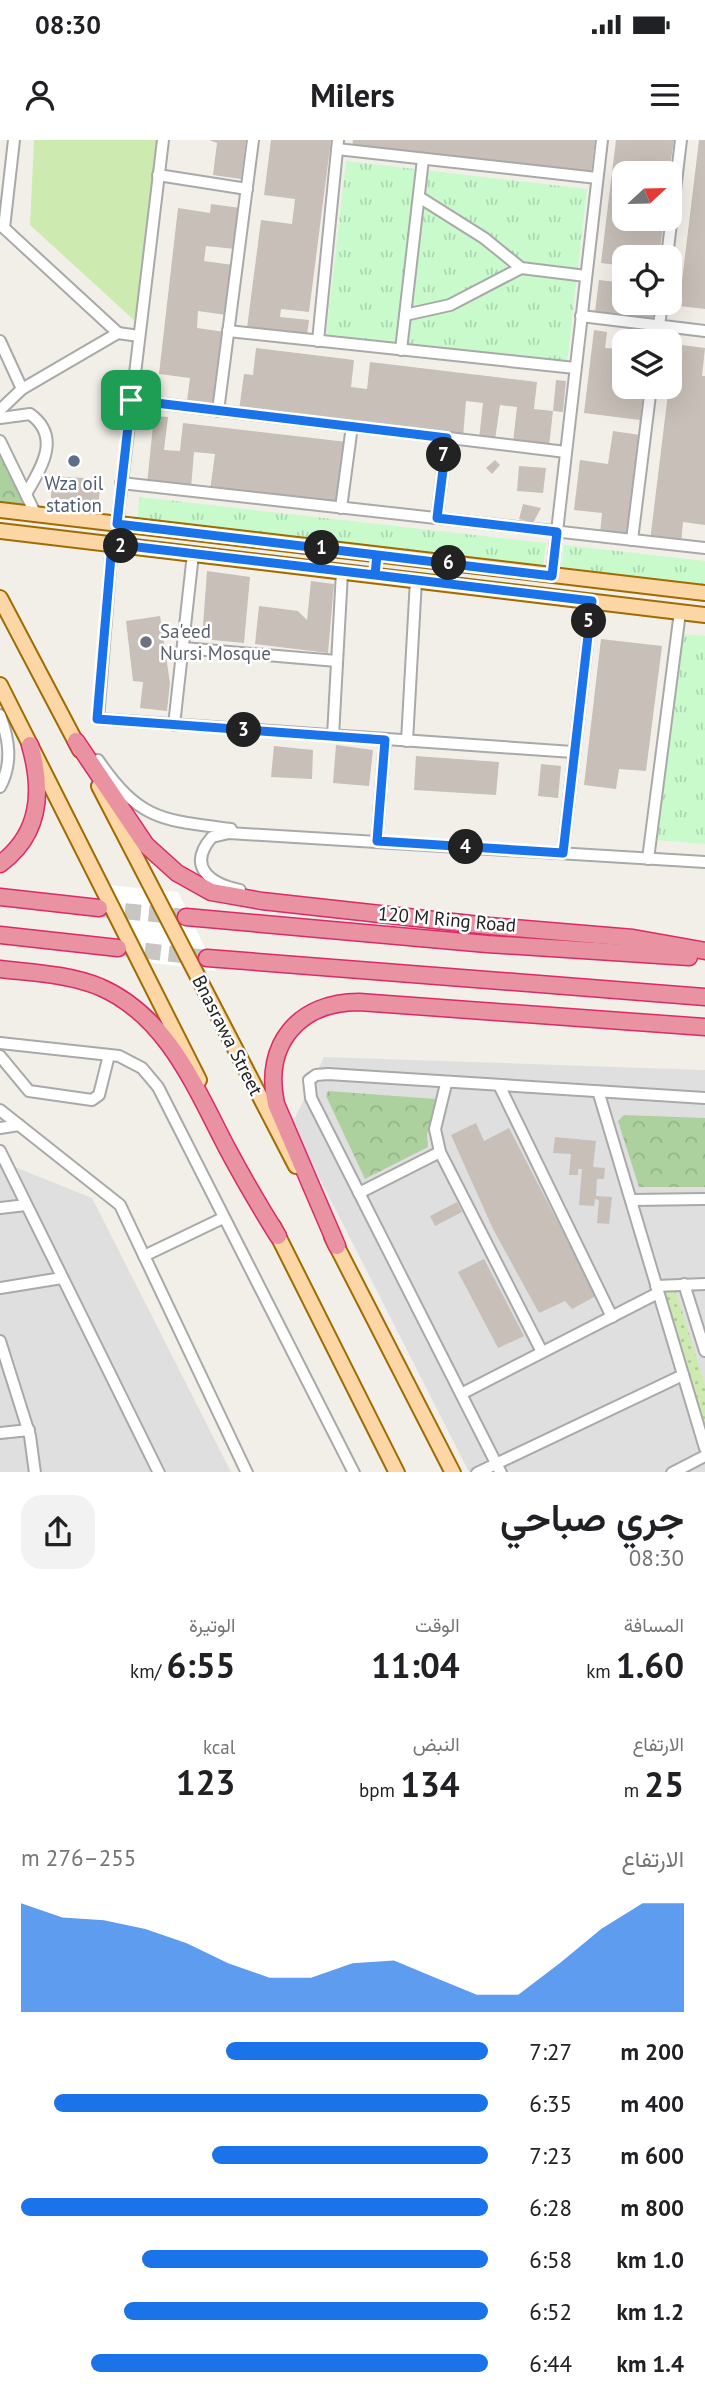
<!DOCTYPE html>
<html lang="ar">
<head>
<meta charset="utf-8">
<style>
	:root { --surface:#fff; --page:#f2f2f2; --text:#202124; --muted:#757577; --accent:#1a73e8 }
	body { margin:0; font-family:"PT Sans",Vazirmatn,sans-serif; background:var(--page); color:var(--text); direction:rtl; height:100vh; display:flex; flex-direction:column; font-size:26px; white-space:nowrap }
	* { box-sizing:border-box; margin:0 }
	p { font-size:23px; color:var(--muted) }
	.icon { flex:none; width:38px; height:38px; fill:none; stroke:currentColor; stroke-width:2; stroke-linecap:round; stroke-linejoin:round }
	.map { position:relative; height:1332px; overflow:hidden; direction:ltr }
	.sheet { display:flex; flex-direction:column; background:var(--surface); flex:1 }
	.sheet>* { flex:none }
	.needle { width:46px; rotate:68deg }
	.controls { position:absolute; left:612px; top:21px; display:grid; gap:14px }
	.controls a { display:grid; place-items:center; width:70px; height:70px; border-radius:14px; background:var(--surface); box-shadow:0 7px 28px #0002; font-size:35px }
	.pin { position:absolute; display:grid; place-items:center; width:60px; height:60px; color:#fff; margin:-30px; border-radius:14px; box-shadow:0 4px 10px #0006 }
	.km { position:absolute; width:35px; height:35px; margin:-18px; border-radius:50%; background:#222; color:#fff; font-size:19px; line-height:35px; text-align:center }
	.round { display:grid; place-items:center; flex:none; width:74px; height:74px; border-radius:21px; background:var(--page) }
	.headline { display:flex; align-items:center; justify-content:space-between; height:119px; padding:0 21px }
	h1 { font-size:38px; font-weight:600; line-height:52px }
	.stats { display:grid; grid-template-columns:repeat(3,1fr); gap:10px; height:119px; padding:7px 21px }
	.stats div { display:grid; align-content:center }
	.stats b { font-size:35px; font-weight:600 }
	.stats small { font-size:19px; font-weight:400 }
	.stats p { font-size:19px }
	.chart { height:196px; padding:14px 21px }
	.chart p { display:flex; justify-content:space-between }
	.chart svg { width:100%; height:126px; margin-top:7px; fill:var(--accent); opacity:.7 }
	ul { padding:0 21px; list-style:none; font-size:23px }
	li { display:grid; grid-template-columns:112px 84px 1fr; align-items:center; height:52px }
	li i { height:18px; border-radius:9px; background:var(--accent) }
	.status { display:flex; justify-content:space-between; align-items:center; height:49px; padding:0 35px; background:var(--surface); direction:ltr }
	.status svg { height:19px; fill:currentColor }
	header { display:flex; justify-content:space-between; align-items:center; height:91px; padding:0 21px; background:var(--surface); font-size:32px; font-weight:600 }
	.map>svg:first-child { display:block }
</style>
</head>
<body>
<div class="status"><b>08:30</b><svg viewBox="0 0 49 12"><path d="M0 12V9h3v3zM5 12V6h3v6zM10 12V3h3v9zM15 12V0h3v12zM26 1h20v11H26zM47 4h2v5h-2z"/></svg></div>
<header><svg class="icon" aria-label="menu" viewBox="0 0 24 24"><path d="M4 6h16M4 12h16M4 18h16"/></svg>Milers<svg class="icon" aria-label="person" viewBox="0 0 24 24"><circle cx="12" cy="8" r="4"/><path d="M4 21q1-7 8-7t8 7"/></svg></header>
<div class="map">
<svg width="705" height="1333" viewBox="0 0 705 1333">
	<defs>
		<pattern id="forest-crowns" width="20" height="18" patternUnits="userSpaceOnUse" patternTransform="scale(1.75)"><rect width="20" height="18" fill="#add19e"/><path d="M2 6a3 3 0 1 1 6 0M12 15a3 3 0 1 1 6 0" fill="none" stroke="#95b388"/></pattern>
		<pattern id="park-tufts" width="24" height="20" patternUnits="userSpaceOnUse" patternTransform="scale(1.75)"><rect width="24" height="20" fill="#c8facc"/><path d="M3 7l-1-3M5 7V3M7 7l1-3M15 17l-1-3M17 17v-4M19 17l1-3" fill="none" stroke="#acd6af"/></pattern>
		<pattern id="garden-dots" width="8" height="8" patternUnits="userSpaceOnUse" patternTransform="scale(1.75)"><rect width="8" height="8" fill="#cdebb0"/><path d="M2 2h.1M6 6h.1" fill="none" stroke="#b0c997" stroke-width="1.8" stroke-linecap="round"/></pattern>
	</defs>
	<rect width="100%" height="100%" fill="#f2efe9"/>
	<!-- residential -->
	<g fill="#e0dfdf">
		<path d="M 324,917 L 705,930 L 705,1332 L 469,1332 L 292,984 Z"/>
		<path d="M 0,1021 L 92,1058 L 231,1332 L 0,1332 Z"/>
	</g>
	<!-- grass -->
	<path fill="#cdebb0" d="M 34,0 L 158,0 L 135,181 L 30,85 Z"/>
	<!-- forest -->
	<g fill="url(#forest-crowns)">
		<path d="M 0,311 L 27,370 L 0,364 Z"/>
		<path d="M 328,951 L 436,959 L 427,995 L 428,1007 L 365,1039 L 326,956 Z"/>
		<path d="M 624,975 L 705,978 L 705,1047 L 639,1047 L 618,981 Z"/>
	</g>
	<!-- park -->
	<g fill="url(#park-tufts)">
		<path d="M 346,21 L 587,49 L 567,224 L 326,196 Z"/>
		<path d="M 140,357 L 546,403 L 543,426 L 137,379 Z"/>
		<path d="M 564,405 L 705,421 L 705,445 L 561,429 Z"/>
		<path d="M 682,494 L 705,496 L 705,704 L 657,700 Z"/>
	</g>
	<!-- garden -->
	<path fill="url(#garden-dots)" d="M 664,1152 L 676,1152 L 705,1245 L 705,1284 Z"/>
	<!-- pier -->
	<path fill="#fff" d="M 99,744 L 178,752 L 216,831 L 137,821 Z"/>
	<!-- building -->
	<g fill="#c7bfb8">
		<path d="M 209,0 L 246,0 L 241,39 L 213,35 L 217,3 Z"/>
		<path d="M 271,0 L 331,0 L 309,172 L 281,169 L 280,177 L 309,180 L 307,195 L 247,188 L 261,80 L 292,84 L 295,59 L 264,55 Z"/>
		<path d="M 353,0 L 595,0 L 591,33 L 352,8 Z"/>
		<path d="M 616,0 L 674,0 L 669,33 L 625,33 L 625,79 L 664,79 L 659,117 L 625,117 L 625,126 L 601,123 Z"/>
		<path d="M 699,0 L 705,0 L 705,169 L 679,166 Z"/>
		<path d="M 211,64 L 240,68 L 235,109 L 206,106 L 204,121 L 233,125 L 227,175 L 198,171 L 197,188 L 225,192 L 215,264 L 187,261 L 190,238 L 159,234 L 178,68 L 210,73 Z"/>
		<path d="M 599,140 L 625,143 L 625,163 L 655,164 L 653,180 L 595,172 Z"/>
		<path d="M 594,190 L 607,192 L 605,208 L 621,209 L 622,198 L 631,200 L 625,201 L 625,247 L 644,247 L 640,280 L 584,273 Z"/>
		<path d="M 674,204 L 705,208 L 702,236 L 705,236 L 705,385 L 683,382 L 681,404 L 650,401 Z"/>
		<path d="M 256,208 L 354,220 L 351,247 L 367,249 L 370,222 L 537,242 L 534,269 L 553,271 L 549,306 L 513,302 L 517,267 L 500,265 L 495,300 L 479,299 L 483,263 L 466,261 L 463,297 L 239,270 L 244,234 L 253,235 Z"/>
		<path d="M 556,240 L 566,241 L 563,272 L 553,271 Z"/>
		<path d="M 154,276 L 168,277 L 164,310 L 180,311 L 183,283 L 347,302 L 340,366 L 210,350 L 215,314 L 194,312 L 191,348 L 147,344 Z"/>
		<path d="M 613,291 L 640,295 L 627,397 L 600,394 L 602,373 L 574,370 L 580,320 L 608,324 Z"/>
		<path d="M 495,320 L 500,325 L 492,334 L 486,328 Z"/>
		<path d="M 519,326 L 546,328 L 543,353 L 517,351 Z"/>
		<path d="M 52,336 L 100,339 L 99,362 L 51,358 Z"/>
		<path d="M 523,364 L 541,368 L 533,383 L 519,379 Z"/>
		<path d="M 207,431 L 250,437 L 244,503 L 202,499 Z"/>
		<path d="M 311,441 L 334,444 L 328,513 L 255,504 L 259,466 L 298,471 L 307,480 Z"/>
		<path d="M 160,476 L 170,543 L 167,571 L 140,568 L 143,542 L 133,541 L 126,481 Z"/>
		<path d="M 601,499 L 662,506 L 646,631 L 619,629 L 616,649 L 584,645 Z"/>
		<path d="M 336,605 L 373,610 L 369,646 L 333,643 Z"/>
		<path d="M 274,606 L 313,610 L 312,639 L 271,637 Z"/>
		<path d="M 416,616 L 499,622 L 496,655 L 414,650 Z"/>
		<path d="M 541,624 L 561,626 L 558,658 L 538,656 Z"/>
		<path d="M 476,983 L 484,1001 L 509,988 L 596,1156 L 572,1169 L 565,1161 L 539,1173 L 493,1089 L 451,995 Z"/>
		<path d="M 555,997 L 596,1001 L 593,1027 L 605,1028 L 604,1039 L 597,1039 L 596,1056 L 612,1057 L 609,1084 L 597,1083 L 599,1060 L 595,1059 L 594,1066 L 579,1065 L 582,1029 L 578,1029 L 578,1035 L 569,1035 L 571,1014 L 553,1013 Z"/>
		<path d="M 457,1062 L 462,1072 L 435,1086 L 430,1076 Z"/>
		<path d="M 484,1119 L 524,1196 L 498,1208 L 458,1132 Z"/>
	</g>
	<g fill="none" stroke-linecap="round" stroke-linejoin="round">
		<!-- highway-tunnel -->
		<g stroke="#c8c6c1" stroke-width="16" stroke-dasharray="16 8" stroke-linecap="butt">
			<path d="M 101,769 L 186,777"/>
			<path d="M 121,808 L 207,818"/>
		</g>
		<defs>
			<g id="minor">
				<path d="M 337,9 L 597,38"/>
				<path d="M 158,35 L 247,49"/>
				<path d="M 419,57 L 484,98 L 521,128 L 586,136"/>
				<path d="M 4,88 L 118,193"/>
				<path d="M 4,88 L 14,0"/>
				<path d="M 667,117 L 681,0"/>
				<path d="M 405,175 L 450,165 L 521,128"/>
				<path d="M 581,176 L 705,191"/>
				<path d="M 228,191 L 575,228"/>
				<path d="M 0,201 L 22,249"/>
				<path d="M 318,201 L 338,0"/>
				<path d="M 657,201 L 662,163"/>
				<path d="M 401,210 L 423,19"/>
				<path d="M 131,260 L 566,312"/>
				<path d="M 0,270 L 22,249 L 118,193 L 139,196"/>
				<path d="M 218,271 L 253,0"/>
				<path d="M 0,278 L 30,274 C 62,297 41,328 26,354"/>
				<path d="M 0,301 L 36,375"/>
				<path d="M 121,343 L 705,408"/>
				<path d="M 341,368 L 352,286"/>
				<path d="M 437,378 L 447,298"/>
				<path d="M 117,384 L 163,0"/>
				<path d="M 632,400 L 651,247"/>
				<path d="M 112,404 L 98,579 L 573,612"/>
				<path d="M 552,435 L 602,0"/>
				<path d="M 183,508 L 337,521"/>
				<path d="M 0,575 C 9,599 13,623 0,647"/>
				<path d="M 174,585 L 193,414"/>
				<path d="M 333,596 L 342,432"/>
				<path d="M 407,601 L 416,440"/>
				<path d="M 98,620 C 140,681 162,680 231,689"/>
				<path d="M 377,701 L 385,600"/>
				<path d="M 563,713 L 592,461"/>
				<path d="M 648,719 L 680,472"/>
				<path d="M 240,750 C 211,744 186,727 212,697 L 229,693 L 705,722"/>
				<path d="M 0,903 L 119,916 L 142,928 L 158,947 L 354,1333"/>
				<path d="M 0,916 L 29,951 L 92,960 L 99,955 L 109,915"/>
				<path d="M 446,944 L 435,989 L 440,1012 L 542,1212"/>
				<path d="M 500,947 L 612,1177"/>
				<path d="M 599,954 L 705,1308"/>
				<path d="M 0,970 L 120,1065 L 247,1333"/>
				<path d="M 0,988 L 19,985"/>
				<path d="M 0,1011 L 159,1333"/>
				<path d="M 359,1053 L 440,1012"/>
				<path d="M 631,1060 L 705,1059"/>
				<path d="M 0,1068 L 26,1065"/>
				<path d="M 144,1116 L 223,1078"/>
				<path d="M 684,1144 L 705,1211"/>
				<path d="M 656,1146 L 705,1144"/>
				<path d="M 0,1148 L 62,1138"/>
				<path d="M 0,1201 L 30,1296 L 35,1333"/>
				<path d="M 461,1254 L 658,1153"/>
				<path d="M 0,1293 L 29,1290"/>
				<path d="M 477,1333 L 683,1235"/>
				<path d="M 501,1333 L 311,958 L 309,940 L 316,935 L 328,934 L 705,958"/>
				<path d="M 672,1333 L 705,1316"/>
			</g>
			<g id="major">
				<path d="M 0,370 L 705,453"/>
				<path d="M 0,391 L 705,475"/>
				<path d="M 0,458 L 80,610"/>
				<path d="M 0,545 L 199,940"/>
				<path d="M 99,646 L 296,1026"/>
				<path d="M 273,1086 L 397,1333"/>
				<path d="M 332,1097 L 453,1333"/>
			</g>
			<g id="highway">
				<path d="M 76,601 L 146,705 L 177,733 L 211,752 L 262,761 L 489,786 L 633,798 L 705,811"/>
				<path d="M 0,724 C 41,694 43,650 30,605"/>
				<path d="M 0,757 L 99,768"/>
				<path d="M 186,777 L 487,804 L 689,817"/>
				<path d="M 0,795 L 118,808"/>
				<path d="M 207,818 L 705,857"/>
				<path d="M 0,829 C 34,833 68,834 100,847 C 167,876 195,947 227,1008 C 243,1038 260,1067 278,1096"/>
				<path d="M 337,1106 L 276,964 C 263,904 299,862 359,862 L 705,887"/>
			</g>
		</defs>
		<!-- minor casing -->
		<use href="#minor" stroke="#a9a9a9" stroke-width="14"/>
		<!-- major casing -->
		<use href="#major" stroke="#a06b00" stroke-width="18"/>
		<!-- highway casing -->
		<use href="#highway" stroke="#dc2a67" stroke-width="19"/>
		<!-- minor -->
		<use href="#minor" stroke="#fff" stroke-width="10"/>
		<!-- major -->
		<use href="#major" stroke="#fcd6a4" stroke-width="14"/>
		<!-- highway -->
		<use href="#highway" stroke="#e892a2" stroke-width="16"/>
	</g>
	<g fill="none" stroke-linecap="round" stroke-linejoin="round">
		<defs>
			<path id="route" d="M 131,260 L 117,384 L 377,415 L 375,435 L 112,404 L 97,579 L 385,600 L 377,701 L 563,713 L 592,461 L 375,435 L 377,415 L 552,436 L 557,392 L 437,378 L 447,298 L 131,260"/>
		</defs>
		<!-- route casing -->
		<use href="#route" stroke="#fff" stroke-width="14"/>
		<!-- route -->
		<use href="#route" stroke="#1a73e8" stroke-width="9"/>
	</g>
	<!-- markers -->
	<circle fill="#5c6f8a" stroke="#fff" stroke-width="2.5" cx="74" cy="321" r="7"/>
	<circle fill="#6b7280" stroke="#fff" stroke-width="2.5" cx="146" cy="502" r="7"/>
	<g text-anchor="middle" dominant-baseline="central" stroke-width="5" stroke-linejoin="round" paint-order="stroke">
		<!-- service labels -->
		<g font-size="19" fill="#4e5e75" stroke="#fff">
			<text x="74" y="343">Wza oil<tspan x="74" dy="22">station</tspan></text>
		</g>
		<!-- worship labels -->
		<g font-size="19" fill="#5b616d" stroke="#fff" text-anchor="start">
			<text x="160" y="491">Sa'eed<tspan x="160" dy="22">Nursi Mosque</tspan></text>
		</g>
		<!-- street labels -->
		<g font-size="19" fill="#222" stroke="#fff">
			<text transform="translate(447 779) rotate(5)">120 M Ring Road</text>
			<text transform="translate(228 895) rotate(63)">Bnasrawa Street</text>
		</g>
	</g>
</svg>
<div class="controls">
<a><svg class="needle" viewBox="-14 -14 28 28"><path d="M0-13l5 13h-10z" fill="#e53935"/><path d="M0 13l5-13h-10z" fill="#757577"/></svg></a>
<a><svg class="icon" aria-label="locate" viewBox="0 0 24 24"><circle cx="12" cy="12" r="6"/><path d="M12 2v4M12 18v4M2 12h4M18 12h4"/></svg></a>
<a><svg class="icon" aria-label="layers" viewBox="0 0 24 24"><path d="M12 4l9 5-9 5-9-5zM3 14l9 5 9-5"/></svg></a>
</div>
<div class="pin" style="left:131px;top:260px;background:#1e9e55"><svg class="icon" aria-label="arrive" viewBox="0 0 24 24"><path d="M6 21V4h12l-3 4 3 4H6"/></svg></div>
<b class="km" style="left:322px;top:408px">1</b>
<b class="km" style="left:121px;top:406px">2</b>
<b class="km" style="left:244px;top:590px">3</b>
<b class="km" style="left:466px;top:707px">4</b>
<b class="km" style="left:589px;top:481px">5</b>
<b class="km" style="left:449px;top:423px">6</b>
<b class="km" style="left:444px;top:315px">7</b>
</div>
<section class="sheet">
<div class="headline"><div><h1>جري صباحي</h1><p>08:30</p></div><a class="round"><svg class="icon" aria-label="share" viewBox="0 0 24 24"><path d="M12 15V3M7 8l5-5 5 5M5 13v7h14v-7"/></svg></a></div>
<div class="stats">
<div><p>المسافة</p><b>1.60<small> km</small></b></div>
<div><p>الوقت</p><b>11:04</b></div>
<div><p>الوتيرة</p><b>6:55<small> /km</small></b></div>
</div>
<div class="stats">
<div><p>الارتفاع</p><b>25<small> m</small></b></div>
<div><p>النبض</p><b>134<small> bpm</small></b></div>
<div><p>kcal</p><b>123</b></div>
</div>
<div class="chart"><p><span>الارتفاع</span>255–276 m</p>
<svg viewBox="0 0 160 44" preserveAspectRatio="none"><path d="M0 44V6L10 11L20 12L30 15L40 20L50 27L60 32L70 32L80 27L90 26L100 32L110 38L120 38L130 27L140 15L150 6L160 6V44z"/></svg>
</div>
<ul>
<li><b>200 m</b>7:27<i style="width:56%"></i></li>
<li><b>400 m</b>6:35<i style="width:93%"></i></li>
<li><b>600 m</b>7:23<i style="width:59%"></i></li>
<li><b>800 m</b>6:28<i style="width:100%"></i></li>
<li><b>1.0 km</b>6:58<i style="width:74%"></i></li>
<li><b>1.2 km</b>6:52<i style="width:78%"></i></li>
<li><b>1.4 km</b>6:44<i style="width:85%"></i></li>
</ul>
</section>
</body>
</html>
